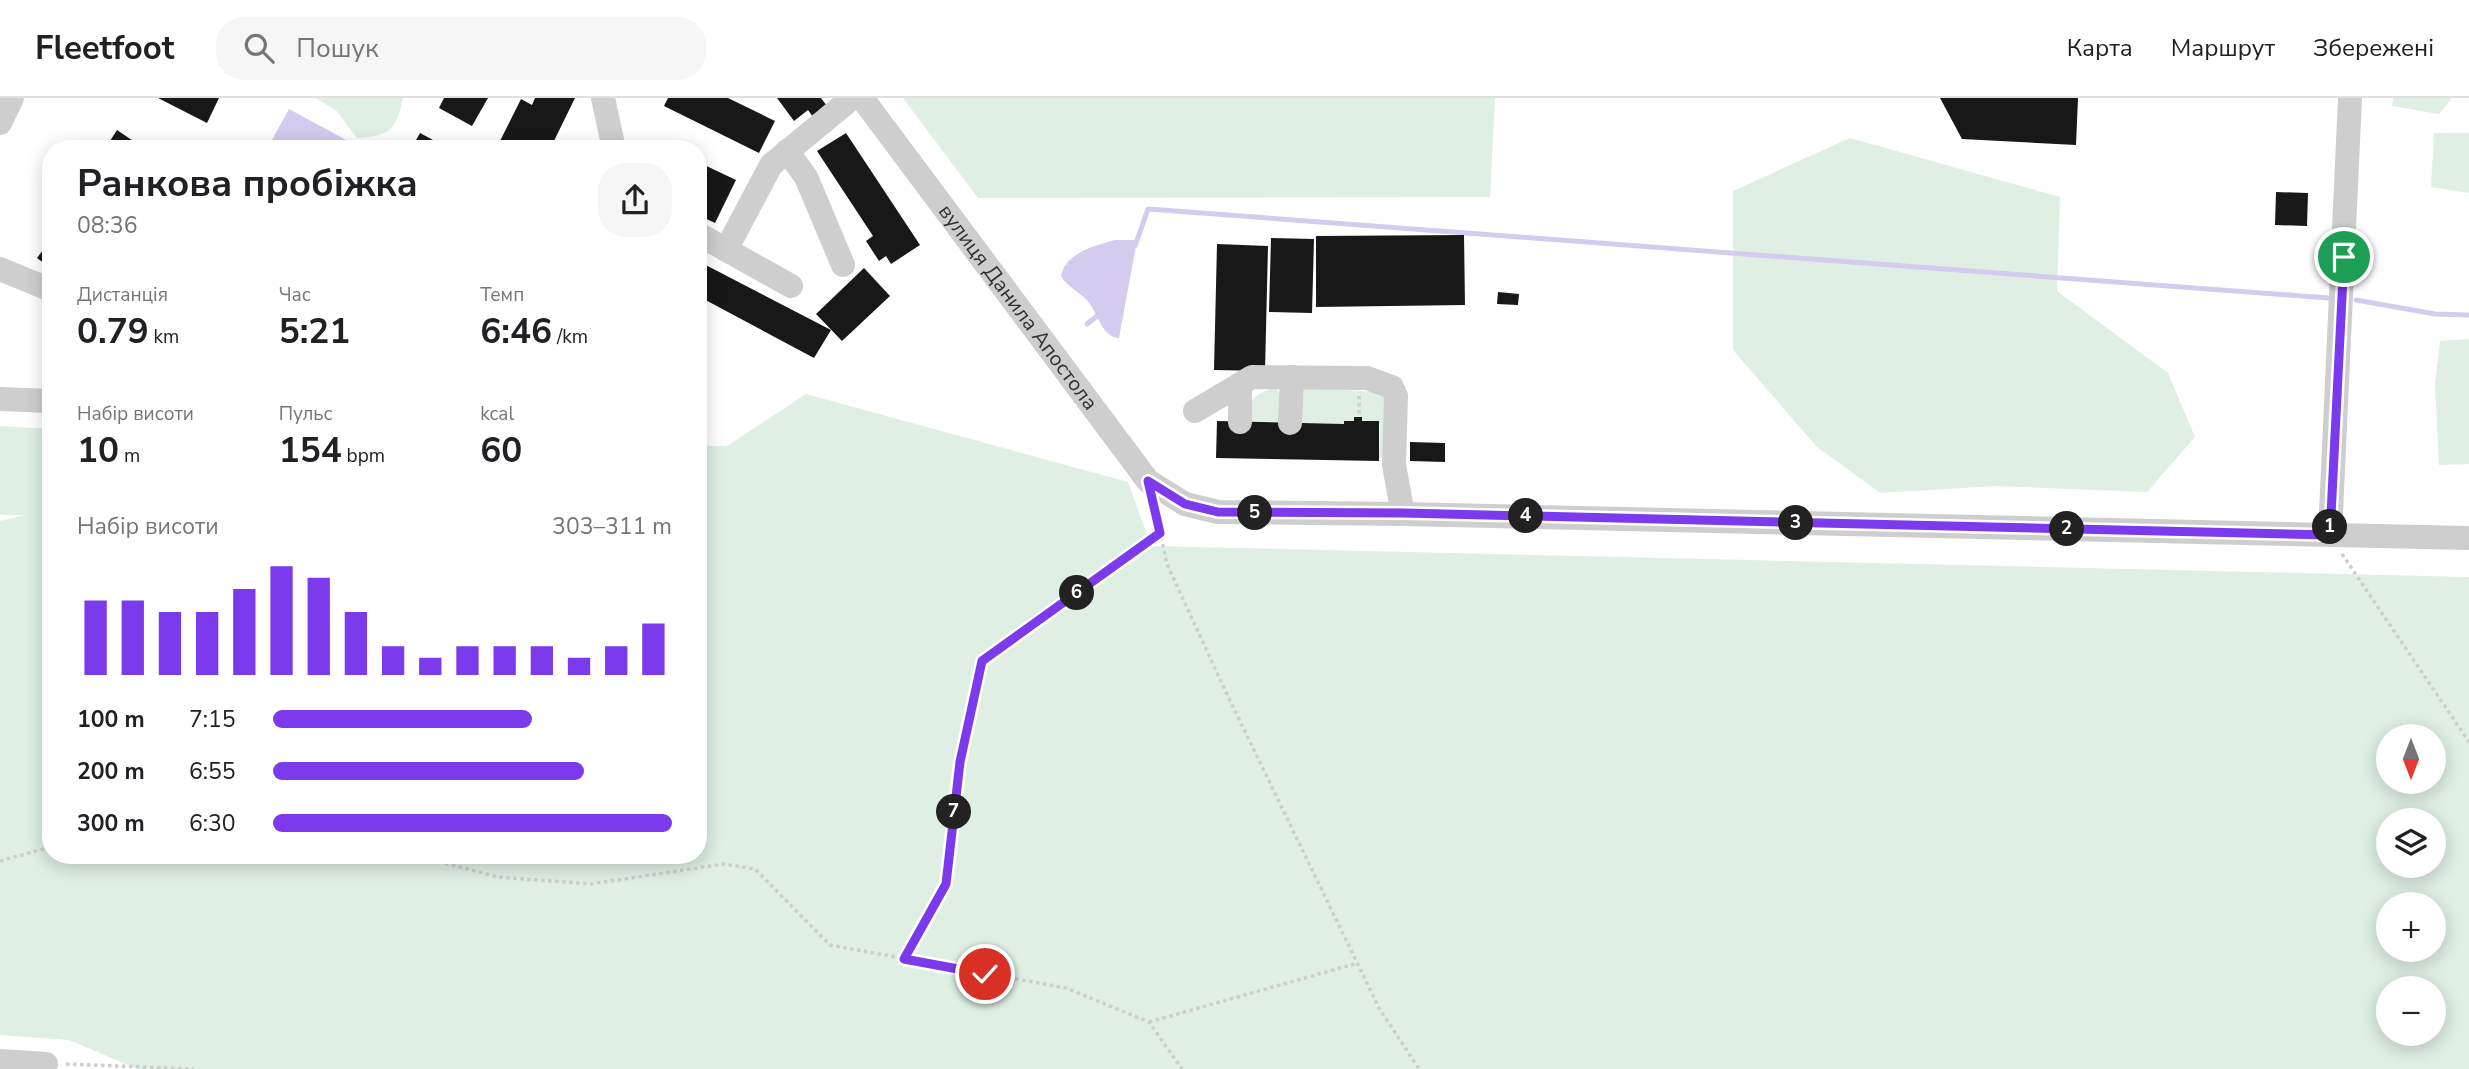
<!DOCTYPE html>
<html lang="uk">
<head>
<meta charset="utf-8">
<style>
	:root { --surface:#fff; --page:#f6f6f6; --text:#202124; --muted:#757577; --line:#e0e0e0; --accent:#7c3aed }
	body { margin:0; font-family:"Nunito Sans",sans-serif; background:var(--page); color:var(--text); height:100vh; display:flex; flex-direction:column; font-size:26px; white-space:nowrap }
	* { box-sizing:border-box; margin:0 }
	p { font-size:23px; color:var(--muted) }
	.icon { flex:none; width:38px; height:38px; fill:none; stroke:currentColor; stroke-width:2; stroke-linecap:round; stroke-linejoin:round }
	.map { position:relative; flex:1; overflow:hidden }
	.side { position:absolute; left:42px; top:42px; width:665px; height:724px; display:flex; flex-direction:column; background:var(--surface); border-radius:28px; box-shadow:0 4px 18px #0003 }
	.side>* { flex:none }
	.needle { width:46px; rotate:180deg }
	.buttons { position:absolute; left:2376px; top:626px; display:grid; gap:14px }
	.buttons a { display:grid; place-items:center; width:70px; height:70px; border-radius:50%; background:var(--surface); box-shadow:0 4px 18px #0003; font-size:35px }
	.pin { position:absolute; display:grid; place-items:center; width:60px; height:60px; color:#fff; margin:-30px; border:4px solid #fff; border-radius:50%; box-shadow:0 2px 7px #0007 }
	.km { position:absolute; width:35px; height:35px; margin:-18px; border-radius:50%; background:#222; color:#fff; font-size:19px; line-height:35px; text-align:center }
	.round { display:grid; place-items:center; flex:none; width:74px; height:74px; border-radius:28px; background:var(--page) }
	.head { display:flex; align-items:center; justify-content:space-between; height:119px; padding:0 35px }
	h1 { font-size:38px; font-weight:700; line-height:52px }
	.metrics { display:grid; grid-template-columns:repeat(3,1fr); gap:10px; height:119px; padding:7px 35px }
	.metrics div { display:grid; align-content:center }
	.metrics b { font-size:35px; font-weight:700 }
	.metrics small { font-size:19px; font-weight:400 }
	.metrics p { font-size:19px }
	.chart { height:196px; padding:14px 35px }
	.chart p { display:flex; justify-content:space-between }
	.chart svg { width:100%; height:126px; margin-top:7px; stroke:var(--accent); stroke-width:6 }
	ul { padding:0 35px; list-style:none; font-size:23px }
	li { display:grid; grid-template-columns:112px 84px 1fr; align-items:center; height:52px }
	li i { height:18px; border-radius:9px; background:var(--accent) }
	header { display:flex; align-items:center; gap:42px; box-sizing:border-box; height:98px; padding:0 35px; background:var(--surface); border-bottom:2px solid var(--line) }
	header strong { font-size:33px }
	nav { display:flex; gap:38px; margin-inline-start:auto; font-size:24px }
	.search { width:490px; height:63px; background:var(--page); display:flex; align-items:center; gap:18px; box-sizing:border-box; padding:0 24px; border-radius:28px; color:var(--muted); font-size:26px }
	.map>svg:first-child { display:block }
</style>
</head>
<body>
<header>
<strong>Fleetfoot</strong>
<div class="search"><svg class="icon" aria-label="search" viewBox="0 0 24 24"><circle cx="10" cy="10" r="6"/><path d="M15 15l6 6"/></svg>Пошук</div>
<nav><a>Карта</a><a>Маршрут</a><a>Збережені</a></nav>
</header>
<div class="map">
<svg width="2469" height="971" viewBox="0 0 2469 971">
	<rect width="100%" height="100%" fill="#fff"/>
	<!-- green -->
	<g fill="#dfefe4" fill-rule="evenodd">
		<path d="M 315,0 L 403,0 C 396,32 390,38 357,40 L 336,12 Z"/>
		<path d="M 903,0 L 1495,0 L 1490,99 L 978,100 Z"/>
		<path d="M 2393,0 L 2452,0 L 2439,16 L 2392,8 Z"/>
		<path d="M 2434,35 L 2469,35 L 2469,95 L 2431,89 Z"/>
		<path d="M 1850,40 L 2060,99 L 2057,193 L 2168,275 L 2195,339 L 2147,394 L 1996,388 L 1880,395 L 1816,348 L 1733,252 L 1733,93 Z"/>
		<path d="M 2469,241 L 2469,366 L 2439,367 L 2435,286 L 2440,243 Z"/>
		<path d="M 1306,290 L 1382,294 L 1387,304 L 1387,360 L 1379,360 L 1380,327 L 1362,323 L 1361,319 L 1354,319 L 1354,323 L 1344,323 L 1344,326 L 1298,325 L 1300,294 Z"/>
		<path d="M 1270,291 L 1277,291 L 1281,298 L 1282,325 L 1245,324 C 1248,306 1252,297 1270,291 Z"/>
		<path d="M 806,296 L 1128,384 L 1151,448 L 2469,479 L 2469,971 L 138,971 L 69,942 L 0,937 L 0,423 L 25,417 L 0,417 L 0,328 L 51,331 L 51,758 L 698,758 L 698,348 L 727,348 ZM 2389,639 L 2434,639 L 2434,684 L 2389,684 ZM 2389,723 L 2434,723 L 2434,768 L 2389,768 ZM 2389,807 L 2434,807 L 2434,852 L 2389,852 ZM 2389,891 L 2434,891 L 2434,936 L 2389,936 Z"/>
	</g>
	<!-- water -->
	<g fill="#d4cbef">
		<path d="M 289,11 L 359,49 L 358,51 L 267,51 Z"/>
		<path d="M 1115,142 L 1137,142 L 1119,240 C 1103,240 1098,217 1090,206 C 1082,195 1067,189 1061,178 C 1065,155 1096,147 1115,142 Z"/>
	</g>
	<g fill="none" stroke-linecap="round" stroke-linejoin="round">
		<!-- stream -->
		<g stroke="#d4cbef" stroke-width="5">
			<path d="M 1135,148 L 1148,111 L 2328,200"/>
			<path d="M 2356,202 L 2435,216 L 2469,217"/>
			<path d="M 1087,226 L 1101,215"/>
		</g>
	</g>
	<!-- building -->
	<g fill="#181818">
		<path d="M 158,0 L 219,0 L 207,25 Z"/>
		<path d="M 444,0 L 488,0 L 472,28 L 439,10 Z"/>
		<path d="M 535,0 L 575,0 L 550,51 L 516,51 L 500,43 L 521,1 L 532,7 Z"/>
		<path d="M 668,0 L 728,0 L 775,23 L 759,55 L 664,8 Z"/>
		<path d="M 777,0 L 821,0 L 830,12 L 816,23 L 808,12 L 794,23 Z"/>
		<path d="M 1940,0 L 2078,0 L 2076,47 L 1962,41 Z"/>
		<path d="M 117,32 L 145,51 L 105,51 Z"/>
		<path d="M 420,35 L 433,42 L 427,51 L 411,51 Z"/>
		<path d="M 846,35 L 920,147 L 891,166 L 886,158 L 879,163 L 866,143 L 873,138 L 817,53 Z"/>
		<path d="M 698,64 L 736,82 L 715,125 L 698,117 Z"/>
		<path d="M 2276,94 L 2308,95 L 2307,128 L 2275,127 Z"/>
		<path d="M 1464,137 L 1465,207 L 1316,209 L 1316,138 Z"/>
		<path d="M 1271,140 L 1314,141 L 1312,215 L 1269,214 Z"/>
		<path d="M 51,141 L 51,158 L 45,166 L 37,160 Z"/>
		<path d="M 1217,146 L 1268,148 L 1265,273 L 1214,272 Z"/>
		<path d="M 698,163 L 831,232 L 814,260 L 698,198 Z"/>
		<path d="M 864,170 L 890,198 L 842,243 L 816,216 Z"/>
		<path d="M 1498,194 L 1519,196 L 1518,207 L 1497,206 Z"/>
		<path d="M 1354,319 L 1362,319 L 1362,323 L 1379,323 L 1379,363 L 1216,360 L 1217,323 L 1344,326 L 1344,323 L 1354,323 Z"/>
		<path d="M 1410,344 L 1445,345 L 1445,364 L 1410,363 Z"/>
	</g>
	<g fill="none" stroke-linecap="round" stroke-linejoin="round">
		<!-- path -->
		<g stroke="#cecece" stroke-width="3.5" stroke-dasharray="3.5 3.5" stroke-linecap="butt">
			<path d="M 1359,298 L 1359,317"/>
			<path d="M 1155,412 L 1167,466 L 1223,588 L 1379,910 L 1419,971"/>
			<path d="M 2342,456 L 2469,644"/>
			<path d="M 418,758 L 498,779 L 591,786 L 724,766 L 755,771 L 830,847 L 1066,890 L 1149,924 L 1182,971"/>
			<path d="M 0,763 L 51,749"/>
			<path d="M 904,861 L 946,786 L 960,664 L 982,563 L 1160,436"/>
			<path d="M 1149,924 L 1358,865"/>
			<path d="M 66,966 L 194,971"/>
		</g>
		<!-- minor -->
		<g stroke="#cecece" stroke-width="24">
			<path d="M 603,0 L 614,51"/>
			<path id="s1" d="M 862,0 L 1148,383 L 1185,406 L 1218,414 L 1403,416 L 2469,440"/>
			<path d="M 0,25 L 12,0"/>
			<path d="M 787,53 L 806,79 L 843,167"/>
			<path d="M 698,136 L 791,188"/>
			<path d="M 726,152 L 771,67 L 852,0"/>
			<path d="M 0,171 L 51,192"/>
			<path d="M 1240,286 L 1240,324"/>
			<path d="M 0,301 L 51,303"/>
			<path d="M 1195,313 L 1252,279 L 1367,280 L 1392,289 L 1396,298 L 1394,367 L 1403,416"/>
			<path d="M 1290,325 L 1292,279"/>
			<path d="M 2330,437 L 2350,0"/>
			<path d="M 0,963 L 46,966"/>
		</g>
	</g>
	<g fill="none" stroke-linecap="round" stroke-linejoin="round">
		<defs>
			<path id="route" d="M 985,876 L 904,861 L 946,786 L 960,664 L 982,563 L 1160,435 L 1148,383 L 1185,406 L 1218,414 L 1403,415 L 2330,437 L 2344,159"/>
		</defs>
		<!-- route casing -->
		<use href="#route" stroke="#fff" stroke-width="14"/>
		<!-- route -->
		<use href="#route" stroke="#7c3aed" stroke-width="9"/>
	</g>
	<g text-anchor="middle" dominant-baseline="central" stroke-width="7" stroke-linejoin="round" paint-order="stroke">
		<!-- street labels -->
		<g font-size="21" fill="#313131" stroke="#fff">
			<text stroke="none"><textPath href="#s1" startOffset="261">вулиця Данила Апостола</textPath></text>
		</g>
	</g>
</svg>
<div class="buttons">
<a><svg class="needle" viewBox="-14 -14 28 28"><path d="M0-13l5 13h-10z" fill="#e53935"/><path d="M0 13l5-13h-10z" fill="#757577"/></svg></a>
<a><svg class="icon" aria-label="layers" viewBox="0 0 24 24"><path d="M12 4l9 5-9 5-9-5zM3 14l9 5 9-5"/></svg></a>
<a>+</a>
<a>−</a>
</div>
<div class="pin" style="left:2344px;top:159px;background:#1e9e55"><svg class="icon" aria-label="arrive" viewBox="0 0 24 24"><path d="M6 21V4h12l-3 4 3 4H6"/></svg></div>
<div class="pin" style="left:985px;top:876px;background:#d93025"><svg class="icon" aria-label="check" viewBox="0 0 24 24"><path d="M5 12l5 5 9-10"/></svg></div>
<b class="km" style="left:2330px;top:429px">1</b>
<b class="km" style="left:2067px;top:431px">2</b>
<b class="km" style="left:1796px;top:425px">3</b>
<b class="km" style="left:1526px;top:418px">4</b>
<b class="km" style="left:1255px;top:415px">5</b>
<b class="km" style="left:1077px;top:495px">6</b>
<b class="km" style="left:954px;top:714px">7</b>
<section class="side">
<div class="head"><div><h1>Ранкова пробіжка</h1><p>08:36</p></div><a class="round"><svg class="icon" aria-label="share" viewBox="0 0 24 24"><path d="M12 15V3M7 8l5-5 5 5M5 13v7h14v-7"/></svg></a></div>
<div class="metrics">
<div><p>Дистанція</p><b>0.79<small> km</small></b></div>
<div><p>Час</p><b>5:21</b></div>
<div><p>Темп</p><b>6:46<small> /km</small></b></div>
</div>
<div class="metrics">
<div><p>Набір висоти</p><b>10<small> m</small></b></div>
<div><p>Пульс</p><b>154<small> bpm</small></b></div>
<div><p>kcal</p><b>60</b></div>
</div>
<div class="chart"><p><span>Набір висоти</span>303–311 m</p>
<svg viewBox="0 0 160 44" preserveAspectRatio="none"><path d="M5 44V18M15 44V18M25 44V22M35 44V22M45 44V14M55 44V6M65 44V10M75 44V22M85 44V34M95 44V38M105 44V34M115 44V34M125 44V34M135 44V38M145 44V34M155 44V26"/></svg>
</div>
<ul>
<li><b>100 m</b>7:15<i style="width:65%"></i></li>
<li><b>200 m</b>6:55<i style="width:78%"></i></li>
<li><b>300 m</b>6:30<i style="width:100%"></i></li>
</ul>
</section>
</div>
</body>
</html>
